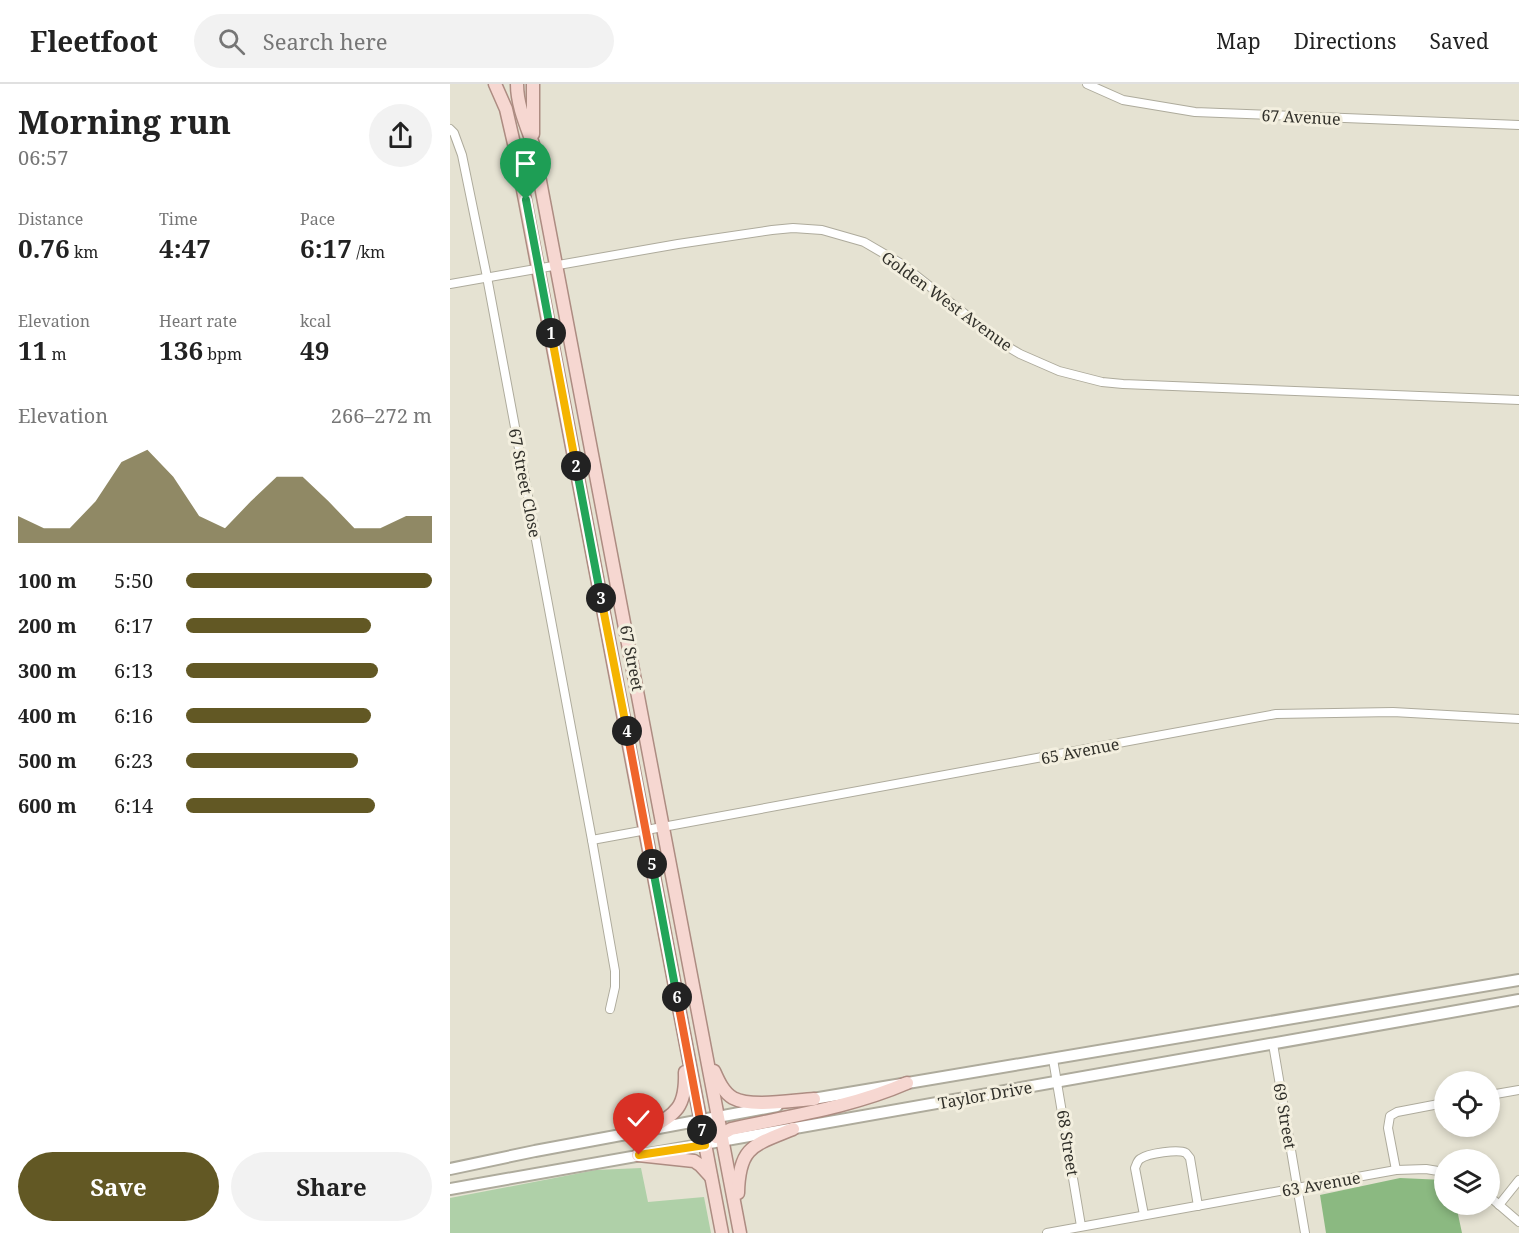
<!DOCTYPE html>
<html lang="en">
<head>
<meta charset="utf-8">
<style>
	:root { --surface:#fff; --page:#f2f2f2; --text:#222; --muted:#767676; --line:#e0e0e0; --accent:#625824 }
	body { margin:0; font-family:"Noto Serif",serif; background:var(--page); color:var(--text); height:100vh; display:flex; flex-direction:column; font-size:22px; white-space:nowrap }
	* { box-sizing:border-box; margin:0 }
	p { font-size:20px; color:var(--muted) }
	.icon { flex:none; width:33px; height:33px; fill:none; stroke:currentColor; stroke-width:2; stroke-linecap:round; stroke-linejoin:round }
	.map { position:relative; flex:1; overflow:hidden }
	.sheet { display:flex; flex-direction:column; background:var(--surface); width:450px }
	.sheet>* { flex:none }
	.fabs { position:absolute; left:984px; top:987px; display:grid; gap:12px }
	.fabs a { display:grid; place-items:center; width:66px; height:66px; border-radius:50%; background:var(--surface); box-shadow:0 3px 9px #0003; font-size:30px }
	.pin { position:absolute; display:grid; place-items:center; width:51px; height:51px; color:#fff; margin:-62px -26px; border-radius:50% 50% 50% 0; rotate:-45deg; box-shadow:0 0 6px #0007 }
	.pin .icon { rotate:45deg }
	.km { position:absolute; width:30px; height:30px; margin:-15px; border-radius:50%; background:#222; color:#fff; font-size:16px; line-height:30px; text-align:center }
	.round { display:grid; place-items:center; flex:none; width:63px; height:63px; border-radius:32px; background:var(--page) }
	.summary { display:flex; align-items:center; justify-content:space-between; height:102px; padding:0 18px }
	h1 { font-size:33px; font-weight:700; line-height:45px }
	.metrics { display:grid; grid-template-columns:repeat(3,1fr); gap:9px; height:102px; padding:6px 18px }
	.metrics div { display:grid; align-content:center }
	.metrics b { font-size:26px; font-weight:700 }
	.metrics small { font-size:16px; font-weight:400 }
	.metrics p { font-size:16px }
	.chart { height:168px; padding:12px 18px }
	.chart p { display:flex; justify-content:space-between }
	.chart svg { width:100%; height:108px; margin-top:6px; fill:var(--accent); opacity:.7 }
	.cta { display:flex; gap:12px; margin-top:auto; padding:12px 18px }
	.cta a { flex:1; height:69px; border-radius:36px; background:var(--accent); color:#fff; font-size:24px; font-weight:700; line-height:69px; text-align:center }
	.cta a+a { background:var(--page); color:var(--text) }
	ul { padding:0 18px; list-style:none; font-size:20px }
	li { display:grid; grid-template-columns:96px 72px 1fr; align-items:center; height:45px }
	li i { height:15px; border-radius:8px; background:var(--accent) }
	header { display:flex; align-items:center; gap:36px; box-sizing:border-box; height:84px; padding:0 30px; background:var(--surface); border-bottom:2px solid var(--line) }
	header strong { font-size:28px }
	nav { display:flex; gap:33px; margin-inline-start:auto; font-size:21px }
	.search { width:420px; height:54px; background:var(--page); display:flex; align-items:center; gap:15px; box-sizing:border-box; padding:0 21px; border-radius:33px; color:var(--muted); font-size:22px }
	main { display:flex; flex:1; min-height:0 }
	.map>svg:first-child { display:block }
</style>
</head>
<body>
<header>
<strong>Fleetfoot</strong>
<div class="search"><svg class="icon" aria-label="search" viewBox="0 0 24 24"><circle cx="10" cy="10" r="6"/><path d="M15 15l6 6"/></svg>Search here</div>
<nav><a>Map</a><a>Directions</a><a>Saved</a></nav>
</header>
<main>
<section class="sheet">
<div class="summary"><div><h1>Morning run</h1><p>06:57</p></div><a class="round"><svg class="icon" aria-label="share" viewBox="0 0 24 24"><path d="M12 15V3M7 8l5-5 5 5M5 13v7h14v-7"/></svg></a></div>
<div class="metrics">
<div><p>Distance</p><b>0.76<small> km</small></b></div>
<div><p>Time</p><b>4:47</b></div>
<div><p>Pace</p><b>6:17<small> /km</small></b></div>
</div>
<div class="metrics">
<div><p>Elevation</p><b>11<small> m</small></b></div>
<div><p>Heart rate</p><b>136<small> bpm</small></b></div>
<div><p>kcal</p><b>49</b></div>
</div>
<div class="chart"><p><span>Elevation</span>266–272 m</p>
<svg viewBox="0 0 160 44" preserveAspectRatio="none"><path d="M0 44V33L10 38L20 38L30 27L40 11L50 6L60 17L70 33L80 38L90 27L100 17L110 17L120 27L130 38L140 38L150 33L160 33V44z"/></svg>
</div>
<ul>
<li><b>100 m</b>5:50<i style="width:100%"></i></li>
<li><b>200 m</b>6:17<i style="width:75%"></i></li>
<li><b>300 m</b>6:13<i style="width:78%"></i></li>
<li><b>400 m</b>6:16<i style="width:75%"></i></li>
<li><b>500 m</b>6:23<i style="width:70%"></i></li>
<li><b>600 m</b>6:14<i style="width:77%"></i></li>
</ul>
<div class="cta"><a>Save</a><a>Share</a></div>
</section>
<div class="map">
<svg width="1069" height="1149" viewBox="0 0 1069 1149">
	<rect width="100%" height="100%" fill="#e5e2d2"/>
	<!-- green -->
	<path fill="#afd0a8" d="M 191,1084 L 198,1118 L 254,1113 L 261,1149 L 0,1149 L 0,1114 L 146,1086 Z"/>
	<!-- forest -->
	<path fill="#8bb981" d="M 950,1094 L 994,1096 L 994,1120 L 1006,1121 L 1012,1149 L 876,1149 L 870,1111 Z"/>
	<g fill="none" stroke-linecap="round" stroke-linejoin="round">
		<defs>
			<g id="minor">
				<path d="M 637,0 L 673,16 L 745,28 L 1069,41"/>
				<path d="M 0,45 L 4,49 L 12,71 L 37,193 L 142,756 L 165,887 L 165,903 L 160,925"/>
				<path d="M 0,200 L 228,160 L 322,146 L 343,144 L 372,146 L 414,158 L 450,179 L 553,260 L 570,270 L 609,287 L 652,298 L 673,300 L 1069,316"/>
				<path d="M 142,756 L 826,630 L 943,628 L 1069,635"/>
				<path d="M 823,960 L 855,1149"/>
				<path d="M 603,975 L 631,1142"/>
				<path d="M 1040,1011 L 1069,1006"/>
				<path d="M 946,1086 L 938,1044 L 940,1032 L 947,1028 L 994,1019"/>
				<path d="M 1040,1113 L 1069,1138"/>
				<path d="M 1049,1121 L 1069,1096"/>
				<path d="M 694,1131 L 685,1084 C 687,1080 687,1077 690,1075 C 698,1069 729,1065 736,1069 L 740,1074 L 748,1122"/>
				<path d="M 597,1149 L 946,1086 L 976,1085 L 994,1088"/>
			</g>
			<g id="secondary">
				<path d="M 357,1016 L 1069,896"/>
				<path d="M 0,1085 L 85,1067 L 327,1022"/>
				<path d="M 0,1105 L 1069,916"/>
			</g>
			<g id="primary">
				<path d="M 45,0 L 56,25 L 65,64 L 272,1149"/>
				<path d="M 67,0 C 67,21 76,41 83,60 L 290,1149"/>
				<path d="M 83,0 L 83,50"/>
				<path d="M 264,987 C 268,996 273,1008 283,1014 C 301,1024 344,1016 364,1015"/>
				<path d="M 198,1046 C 227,1029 236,1023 235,988"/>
				<path d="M 266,1053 L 281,1045 C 340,1032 402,1023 457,999"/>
				<path d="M 188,1071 L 244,1077 L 250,1081 L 261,1093"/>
				<path d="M 288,1109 C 289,1062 304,1061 343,1045"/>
			</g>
		</defs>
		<!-- minor casing -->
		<use href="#minor" stroke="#aeab9c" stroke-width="10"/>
		<!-- secondary casing -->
		<use href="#secondary" stroke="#aeab9c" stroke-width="14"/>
		<!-- primary casing -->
		<use href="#primary" stroke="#ad8c82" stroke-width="15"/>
		<!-- minor -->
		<use href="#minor" stroke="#fff" stroke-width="8"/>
		<!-- secondary -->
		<use href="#secondary" stroke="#fff" stroke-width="10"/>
		<!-- primary -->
		<use href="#primary" stroke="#f6d7d1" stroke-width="12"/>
	</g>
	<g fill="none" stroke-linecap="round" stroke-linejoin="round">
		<defs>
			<path id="split-1" d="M 76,116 L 101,249"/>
			<path id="split-2" d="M 101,249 L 126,382"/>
			<path id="split-3" d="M 126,382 L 151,514"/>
			<path id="split-4" d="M 151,514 L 177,647"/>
			<path id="split-5" d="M 177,647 L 202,780"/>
			<path id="split-6" d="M 202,780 L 227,913"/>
			<path id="split-7" d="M 227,913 L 252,1046"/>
			<path id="split-8" d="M 189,1071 L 255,1061 L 252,1046"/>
		</defs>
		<!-- split-1 casing -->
		<use href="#split-1" stroke="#fff" stroke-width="12"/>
		<!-- split-2 casing -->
		<use href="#split-2" stroke="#fff" stroke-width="12"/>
		<!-- split-3 casing -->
		<use href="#split-3" stroke="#fff" stroke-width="12"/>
		<!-- split-4 casing -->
		<use href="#split-4" stroke="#fff" stroke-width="12"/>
		<!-- split-5 casing -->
		<use href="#split-5" stroke="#fff" stroke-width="12"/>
		<!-- split-6 casing -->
		<use href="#split-6" stroke="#fff" stroke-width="12"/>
		<!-- split-7 casing -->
		<use href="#split-7" stroke="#fff" stroke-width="12"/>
		<!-- split-8 casing -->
		<use href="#split-8" stroke="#fff" stroke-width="12"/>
		<!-- split-1 -->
		<use href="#split-1" stroke="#22a559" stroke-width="8"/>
		<!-- split-2 -->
		<use href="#split-2" stroke="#f5b400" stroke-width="8"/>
		<!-- split-3 -->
		<use href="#split-3" stroke="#22a559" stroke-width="8"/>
		<!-- split-4 -->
		<use href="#split-4" stroke="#f5b400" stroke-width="8"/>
		<!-- split-5 -->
		<use href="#split-5" stroke="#f0652b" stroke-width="8"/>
		<!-- split-6 -->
		<use href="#split-6" stroke="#22a559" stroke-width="8"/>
		<!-- split-7 -->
		<use href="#split-7" stroke="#f0652b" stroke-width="8"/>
		<!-- split-8 -->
		<use href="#split-8" stroke="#f5b400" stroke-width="8"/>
	</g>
	<g text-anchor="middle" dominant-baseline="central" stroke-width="6" stroke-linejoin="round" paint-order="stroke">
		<!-- street labels -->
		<g font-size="16" fill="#31302a" stroke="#f3efdf">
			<text transform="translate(851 33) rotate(3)">67 Avenue</text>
			<text transform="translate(497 217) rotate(36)">Golden West Avenue</text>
			<text transform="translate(75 399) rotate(79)">67 Street Close</text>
			<text transform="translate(182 574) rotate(79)">67 Street</text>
			<text transform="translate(630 667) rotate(-11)">65 Avenue</text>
			<text transform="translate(535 1011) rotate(-10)">Taylor Drive</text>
			<text transform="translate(835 1032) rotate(80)">69 Street</text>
			<text transform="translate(618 1059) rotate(81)">68 Street</text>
			<text transform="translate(871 1100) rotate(-10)">63 Avenue</text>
		</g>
	</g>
</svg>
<div class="fabs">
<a><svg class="icon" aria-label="locate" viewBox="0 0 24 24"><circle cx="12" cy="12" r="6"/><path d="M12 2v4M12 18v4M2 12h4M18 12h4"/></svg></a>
<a><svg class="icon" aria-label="layers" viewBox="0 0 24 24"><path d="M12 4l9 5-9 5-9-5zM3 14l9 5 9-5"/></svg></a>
</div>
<div class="pin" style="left:76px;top:116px;background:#1e9e55"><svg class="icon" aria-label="arrive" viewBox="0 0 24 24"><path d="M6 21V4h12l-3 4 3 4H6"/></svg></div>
<div class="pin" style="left:189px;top:1071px;background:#d93025"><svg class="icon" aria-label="check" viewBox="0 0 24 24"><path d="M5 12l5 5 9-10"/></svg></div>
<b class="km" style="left:101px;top:249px">1</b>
<b class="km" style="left:126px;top:382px">2</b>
<b class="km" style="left:151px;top:514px">3</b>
<b class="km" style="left:177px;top:647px">4</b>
<b class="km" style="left:202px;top:780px">5</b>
<b class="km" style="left:227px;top:913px">6</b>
<b class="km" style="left:252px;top:1046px">7</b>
</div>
</main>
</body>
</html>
